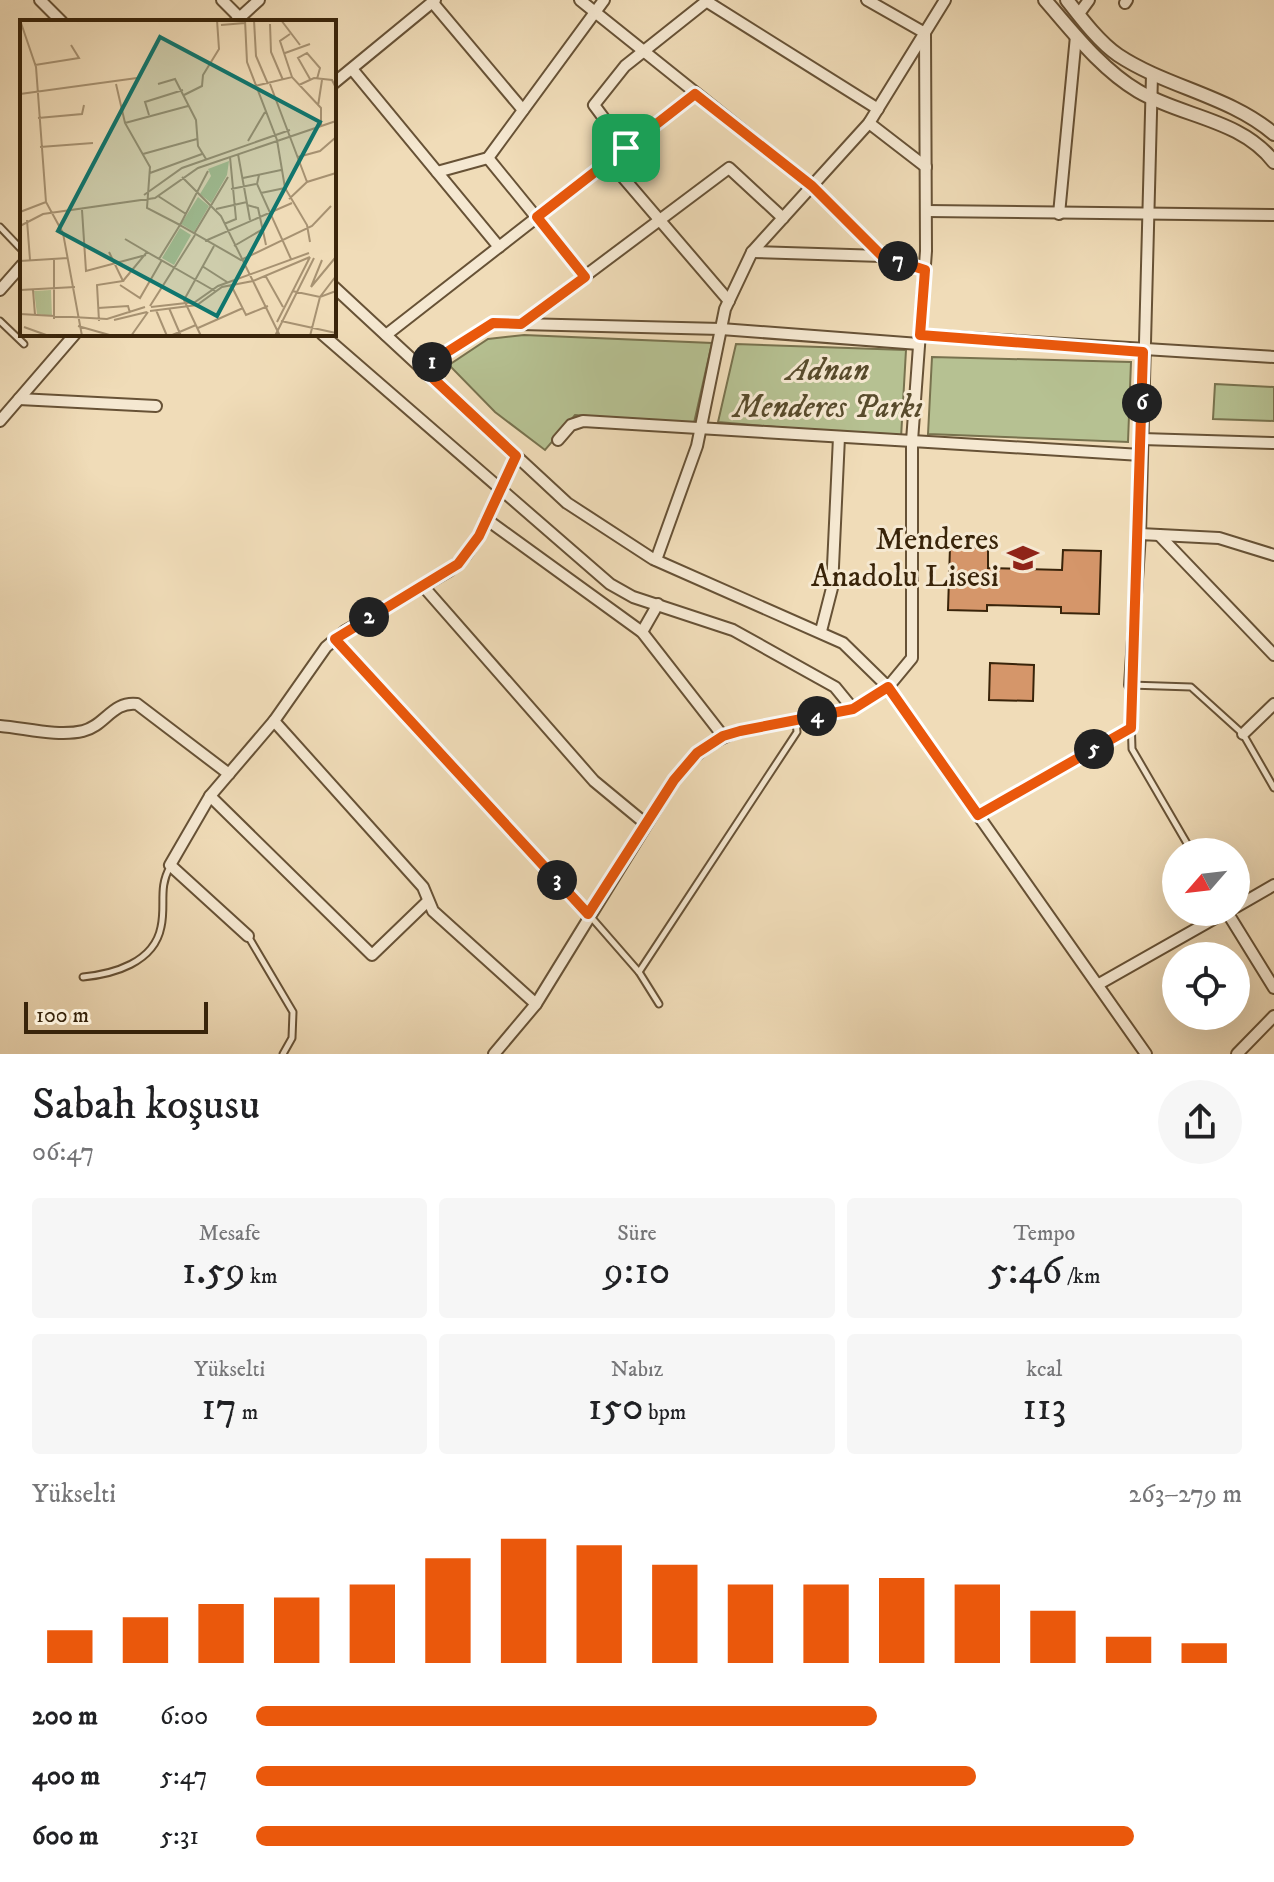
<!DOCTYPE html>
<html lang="tr">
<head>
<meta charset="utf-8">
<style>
	:root { --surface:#fff; --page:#f6f6f6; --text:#202124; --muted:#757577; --accent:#ea580c }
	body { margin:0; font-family:"IM FELL DW Pica",serif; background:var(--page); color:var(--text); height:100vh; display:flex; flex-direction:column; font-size:30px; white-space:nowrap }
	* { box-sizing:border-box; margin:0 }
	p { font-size:26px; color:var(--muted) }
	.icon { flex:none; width:44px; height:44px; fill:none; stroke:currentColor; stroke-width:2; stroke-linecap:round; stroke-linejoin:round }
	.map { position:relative; height:1054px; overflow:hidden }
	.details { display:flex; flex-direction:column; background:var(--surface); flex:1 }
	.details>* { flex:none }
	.needle { width:52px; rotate:242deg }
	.buttons { position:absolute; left:1162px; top:838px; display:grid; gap:16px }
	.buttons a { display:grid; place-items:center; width:88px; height:88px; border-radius:50%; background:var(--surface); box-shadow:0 8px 32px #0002; font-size:40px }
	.scale { position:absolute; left:24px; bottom:20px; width:184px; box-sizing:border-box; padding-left:8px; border:4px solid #39240a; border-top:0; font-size:22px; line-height:28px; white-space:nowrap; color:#39240a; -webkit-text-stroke:6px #f5e8d1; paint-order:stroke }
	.pin { position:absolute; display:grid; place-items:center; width:68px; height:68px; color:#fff; margin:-34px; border-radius:16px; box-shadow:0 4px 12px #0006 }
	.km { position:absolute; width:40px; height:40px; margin:-20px; border-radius:50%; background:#222; color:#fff; font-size:22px; line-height:40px; text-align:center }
	.round { display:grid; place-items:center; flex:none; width:84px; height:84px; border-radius:42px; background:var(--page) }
	.head { display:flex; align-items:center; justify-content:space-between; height:136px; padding:0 32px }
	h1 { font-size:44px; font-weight:600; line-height:60px }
	.figures { display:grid; grid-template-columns:repeat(3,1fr); gap:12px; height:136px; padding:8px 32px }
	.figures div { display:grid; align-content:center; border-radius:8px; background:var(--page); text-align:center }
	.figures b { font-size:40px; font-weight:600 }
	.figures small { font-size:22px; font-weight:400 }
	.figures p { font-size:22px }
	.chart { height:224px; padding:16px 32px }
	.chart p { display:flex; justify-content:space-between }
	.chart svg { width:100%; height:144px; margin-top:8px; stroke:var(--accent); stroke-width:6 }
	ul { padding:0 32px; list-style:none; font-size:26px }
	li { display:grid; grid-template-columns:128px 96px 1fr; align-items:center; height:60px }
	li i { height:20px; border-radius:10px; background:var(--accent) }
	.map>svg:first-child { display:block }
</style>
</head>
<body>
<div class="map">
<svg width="1274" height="1054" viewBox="0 0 1274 1054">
	<rect width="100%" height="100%" fill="#f0dcb8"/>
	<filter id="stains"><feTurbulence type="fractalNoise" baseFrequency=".0025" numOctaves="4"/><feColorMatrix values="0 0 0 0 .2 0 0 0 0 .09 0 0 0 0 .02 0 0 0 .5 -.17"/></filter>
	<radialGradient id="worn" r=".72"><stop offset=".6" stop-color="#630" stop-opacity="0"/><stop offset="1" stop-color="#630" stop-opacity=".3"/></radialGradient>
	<!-- green -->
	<g fill="#b6c192" stroke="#78724e" stroke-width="2">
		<path d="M 524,335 L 712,343 L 694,423 L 575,415 L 545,450 L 495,412 L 449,365 L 488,339 Z"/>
		<path d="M 736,344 L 906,350 L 901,438 L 718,422 Z"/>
		<path d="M 932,357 L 1131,362 L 1128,442 L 928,434 Z"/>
		<path d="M 1215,384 L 1274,387 L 1274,421 L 1213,419 Z"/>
	</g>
	<!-- building -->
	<g fill="#d5966a" stroke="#39240a" stroke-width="2">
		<path d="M 950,547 L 988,548 L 988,568 L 1062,570 L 1063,550 L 1101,551 L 1099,614 L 1061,613 L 1061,607 L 987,605 L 987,611 L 948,610 Z"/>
		<path d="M 990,663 L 1034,665 L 1033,701 L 989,700 Z"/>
	</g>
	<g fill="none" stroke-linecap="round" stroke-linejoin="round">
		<defs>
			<g id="service">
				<path d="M 0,227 L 22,250"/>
				<path d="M 0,321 L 24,344"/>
				<path d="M 979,814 L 1131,728"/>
				<path d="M 1192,852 L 1132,749 L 1130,685 L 1191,687 L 1243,734 L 1274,788"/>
				<path d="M 591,917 L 639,972 L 659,1004"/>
				<path d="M 248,936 L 293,1012 L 292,1038 L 283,1054"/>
				<path d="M 639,972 L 797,732 L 796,721"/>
				<path d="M 83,977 C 113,974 154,963 161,927 C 166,905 158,888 170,867"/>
			</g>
			<g id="minor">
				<path d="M 40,0 L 62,22"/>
				<path d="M 222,0 L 240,18"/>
				<path d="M 580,0 L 812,186 L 882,256 L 925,270"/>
				<path d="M 706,1 L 878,109"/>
				<path d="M 433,3 L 523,110"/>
				<path d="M 1125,3 L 1127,0"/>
				<path d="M 1078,15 L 1089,0"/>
				<path d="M 235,22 L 259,0"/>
				<path d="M 352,69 L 499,247"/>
				<path d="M 334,83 L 435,0"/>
				<path d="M 869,123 L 926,167"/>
				<path d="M 626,148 L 594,105 L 625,66 L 708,0"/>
				<path d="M 488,158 L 585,277"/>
				<path d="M 609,161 L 729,301"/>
				<path d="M 437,172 L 488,158 L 604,0"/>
				<path d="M 927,211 L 1274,215"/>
				<path d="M 1059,214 L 1076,36"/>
				<path d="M 752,252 L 882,256"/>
				<path d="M 334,287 L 567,503 L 653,559 L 843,643 L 888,687 L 1146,1054"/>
				<path d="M 0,290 L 22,265"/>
				<path d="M 521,324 L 721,329 L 919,344"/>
				<path d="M 322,334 L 610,584 L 633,597 L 733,630 L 835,687 L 853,709"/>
				<path d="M 386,335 L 695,94"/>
				<path d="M 920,335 L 1274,357"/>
				<path d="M 422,368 L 493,323 L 521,324 L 729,168 L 783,218"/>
				<path d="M 19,399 L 156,406"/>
				<path d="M 0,421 L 75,334"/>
				<path d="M 1142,439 L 1274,443"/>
				<path d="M 558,440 L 571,425 L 583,421 L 912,441 L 926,251 L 925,33 L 867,0"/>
				<path d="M 486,519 L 642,632 L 723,736"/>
				<path d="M 1140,534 L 1152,75"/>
				<path d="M 1159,535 L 1274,655"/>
				<path d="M 656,560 L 697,446 L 725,309 L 752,252 L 869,123 L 945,0"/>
				<path d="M 423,586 L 594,781 L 646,824"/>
				<path d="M 821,631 L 832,588 L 839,437"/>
				<path d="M 642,632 L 658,604"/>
				<path d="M 1130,685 L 1140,534 L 1219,538 L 1274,555"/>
				<path d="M 274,721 L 423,887 L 433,911 L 536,1004"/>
				<path d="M 0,726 C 25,728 58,737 83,731 C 105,726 112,701 137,704 L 229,774"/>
				<path d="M 1243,734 L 1274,704"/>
				<path d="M 210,796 L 372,955 L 428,901"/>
				<path d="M 1236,907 L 1274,885"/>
				<path d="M 1227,912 L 1274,988"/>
				<path d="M 248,936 L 170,865 L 210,796 L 274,721 L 326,647 L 345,631 L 449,571 L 466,555 L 479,536 L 516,456"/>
				<path d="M 1099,984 L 1226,912"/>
				<path d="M 494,1054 L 536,1004 L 674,780 C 692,756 711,740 740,731 L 853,709 L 888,687 L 912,658 L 912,441 L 1141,455"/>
				<path d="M 1237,1054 L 1274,1016"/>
			</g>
			<g id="tertiary">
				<path d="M 1045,0 C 1073,32 1101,69 1138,91 C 1182,117 1241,119 1274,162"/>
				<path d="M 1067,0 C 1081,18 1099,42 1118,55 C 1166,87 1230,96 1274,134"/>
			</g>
		</defs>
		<!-- service casing -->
		<use href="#service" stroke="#675236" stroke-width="9"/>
		<!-- minor casing -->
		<use href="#minor" stroke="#675236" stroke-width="14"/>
		<!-- tertiary casing -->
		<use href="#tertiary" stroke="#675236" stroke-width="16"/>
		<!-- path -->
		<path stroke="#39240a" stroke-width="2" stroke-dasharray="2 4" stroke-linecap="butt" d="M 342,647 L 582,907"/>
		<!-- service -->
		<use href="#service" stroke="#f5e8d1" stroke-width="5"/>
		<!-- minor -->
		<use href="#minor" stroke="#f5e8d1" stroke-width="10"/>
		<!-- tertiary -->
		<use href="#tertiary" stroke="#f5e8d1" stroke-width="12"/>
	</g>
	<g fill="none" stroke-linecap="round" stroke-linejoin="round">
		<defs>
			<path id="route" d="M 695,94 L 812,186 L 882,256 L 925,270 L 920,335 L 1143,352 L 1131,728 L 978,815 L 888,687 L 853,709 L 740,731 L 723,736 L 697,753 L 674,780 L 588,914 L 335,639 L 458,564 L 479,536 L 516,456 L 422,368 L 493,323 L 521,324 L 585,277 L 537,217 Z"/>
		</defs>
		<!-- route casing -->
		<use href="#route" stroke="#fff" stroke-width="16"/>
		<!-- route -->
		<use href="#route" stroke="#ea580c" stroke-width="10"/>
	</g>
	<!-- icons -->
	<defs>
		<symbol id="school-bare" viewBox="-9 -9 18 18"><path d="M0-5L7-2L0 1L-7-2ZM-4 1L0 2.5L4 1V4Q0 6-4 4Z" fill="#8f2418" stroke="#f5e8d1" stroke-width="2.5" paint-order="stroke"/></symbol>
	</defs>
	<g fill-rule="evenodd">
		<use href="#school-bare" x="1001" y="536" width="44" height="44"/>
	</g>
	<g text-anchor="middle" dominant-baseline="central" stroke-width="6" stroke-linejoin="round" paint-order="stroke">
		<!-- park labels -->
		<g font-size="32" font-style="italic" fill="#584b2c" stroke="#f5e8d1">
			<text x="828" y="371">Adnan<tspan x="828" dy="37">Menderes Parkı</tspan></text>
		</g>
		<!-- poi labels -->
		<g font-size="32" fill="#39240a" stroke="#f5e8d1" text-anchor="end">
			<text x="999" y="540">Menderes<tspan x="999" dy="37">Anadolu Lisesi</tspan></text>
		</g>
	</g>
	<!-- overview -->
	<g transform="translate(20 20)">
		<rect width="316" height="316" fill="#f0dcb8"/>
		<path d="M 209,141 L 207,155 L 191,183 L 180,174 L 191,156 L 188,149 ZM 178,177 L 189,186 L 174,212 L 161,204 ZM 160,208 L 171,215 L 154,245 L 142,238 ZM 31,270 L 32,296 L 17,294 L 14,271 Z" fill="#b6c192"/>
		<path fill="none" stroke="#a79272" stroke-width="2" d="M 0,0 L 16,47 L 26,182 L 43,213 L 62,316M 225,0 L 227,42 L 257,120 L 265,168 L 287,205 L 290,222M 234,0 L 236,36 L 248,64M 261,0 L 280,25M 250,4 L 251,32 L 263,60M 201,5 L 225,3M 270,14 L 260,21 L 272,57M 265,33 L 290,24M 15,45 L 59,38 L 51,25M 290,59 L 278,38 L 287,33 L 300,48 L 297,59M 96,64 L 105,103 L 130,147 L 127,188 L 160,205 L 139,239M 138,64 L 155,59 L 176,100 L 178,126 L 186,139M 250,64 L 287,162M 279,65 L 294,58 L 312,60 L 316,68M 235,66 L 272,57 L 301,88 L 301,107M 0,74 L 117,58M 164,75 L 182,66 L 183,55 L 199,29 L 197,0M 298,86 L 302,60M 129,95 L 125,82 L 163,70M 18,98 L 62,94 L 64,85M 105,103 L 168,86M 316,107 L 316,133M 228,121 L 245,92M 20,127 L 73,123M 123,134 L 177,119M 218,134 L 230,200M 278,137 L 300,131 L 315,118M 188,151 L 160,205 L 221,240 L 292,206 L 311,186M 130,153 L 182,134M 239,155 L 237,164 L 271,239M 162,157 L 201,196 L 260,316M 223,158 L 261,150M 211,169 L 236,164M 241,173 L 265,168M 124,175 L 162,148 L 270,110M 138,176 L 166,194M 269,179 L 287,162 L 316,153M 227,185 L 238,188 L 246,225M 196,189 L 227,182M 62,190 L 66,251 L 126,235M 0,192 L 26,182M 7,200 L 10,240M 204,204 L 216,199 L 210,137M 0,206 L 23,194 L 135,178 L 178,148 L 316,101M 174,214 L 208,157M 185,221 L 272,183M 214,226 L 243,209M 127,232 L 195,271M 34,239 L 34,299M 0,241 L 48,238M 182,246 L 207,262M 245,255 L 263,287M 103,261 L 127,232 L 105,219M 100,265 L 120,278 L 142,240M 211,265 L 226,295 L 248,286M 291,267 L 315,238M 291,267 L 302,240M 0,270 L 55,267M 13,270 L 15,295M 272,271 L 300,277 L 316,271M 130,286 L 175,215M 131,287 L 175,282 L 198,266 L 289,233M 78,288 L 108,286 L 110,293M 149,288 L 161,316M 136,290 L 147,316M 130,291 L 177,285 L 202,267 L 233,261 L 290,237M 0,294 L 87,299 L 125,287M 94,300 L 127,292M 79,301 L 77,265 L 103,261 L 89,232M 261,301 L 316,313M 257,302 L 290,237M 58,306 L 93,316M 4,307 L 29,316M 178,308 L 223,288M 111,316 L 128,292M 150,316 L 176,305M 181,316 L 164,280 L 194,226M 255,316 L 294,238M 290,316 L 300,277 L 316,256"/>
		<path fill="#0f766e" fill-opacity="0.15" stroke="#0f766e" stroke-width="4" d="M 140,17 L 300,102 L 197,296 L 38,211 Z"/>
		<rect width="316" height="316" fill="none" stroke="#39240a" stroke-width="4"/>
	</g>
	<rect width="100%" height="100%" filter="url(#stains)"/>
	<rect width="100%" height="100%" fill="url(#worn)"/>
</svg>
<div class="buttons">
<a><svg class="needle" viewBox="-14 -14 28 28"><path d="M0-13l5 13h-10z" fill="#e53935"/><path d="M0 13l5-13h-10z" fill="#757577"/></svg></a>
<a><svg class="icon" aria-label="locate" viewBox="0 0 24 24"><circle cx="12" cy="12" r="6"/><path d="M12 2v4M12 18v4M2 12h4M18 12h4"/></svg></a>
</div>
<div class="scale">100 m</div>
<div class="pin" style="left:626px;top:148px;background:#1e9e55"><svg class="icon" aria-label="arrive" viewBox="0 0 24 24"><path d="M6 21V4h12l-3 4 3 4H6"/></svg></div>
<b class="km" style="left:432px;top:362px">1</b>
<b class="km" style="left:369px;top:617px">2</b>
<b class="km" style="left:557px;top:880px">3</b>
<b class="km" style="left:817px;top:716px">4</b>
<b class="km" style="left:1094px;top:749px">5</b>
<b class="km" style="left:1142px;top:403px">6</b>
<b class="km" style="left:898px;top:261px">7</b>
</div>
<section class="details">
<div class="head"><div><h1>Sabah koşusu</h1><p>06:47</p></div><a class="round"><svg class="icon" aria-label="share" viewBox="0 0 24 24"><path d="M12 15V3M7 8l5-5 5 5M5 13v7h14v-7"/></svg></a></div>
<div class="figures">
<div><p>Mesafe</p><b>1.59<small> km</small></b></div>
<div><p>Süre</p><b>9:10</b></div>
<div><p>Tempo</p><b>5:46<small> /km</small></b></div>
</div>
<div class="figures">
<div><p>Yükselti</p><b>17<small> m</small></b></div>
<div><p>Nabız</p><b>150<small> bpm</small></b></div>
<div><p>kcal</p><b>113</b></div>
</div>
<div class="chart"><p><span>Yükselti</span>263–279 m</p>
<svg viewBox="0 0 160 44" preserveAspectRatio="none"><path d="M5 44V34M15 44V30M25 44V26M35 44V24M45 44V20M55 44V12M65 44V6M75 44V8M85 44V14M95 44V20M105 44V20M115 44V18M125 44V20M135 44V28M145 44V36M155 44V38"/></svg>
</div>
<ul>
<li><b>200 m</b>6:00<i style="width:63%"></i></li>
<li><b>400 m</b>5:47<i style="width:73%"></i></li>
<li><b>600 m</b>5:31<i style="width:89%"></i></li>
</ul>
</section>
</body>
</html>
